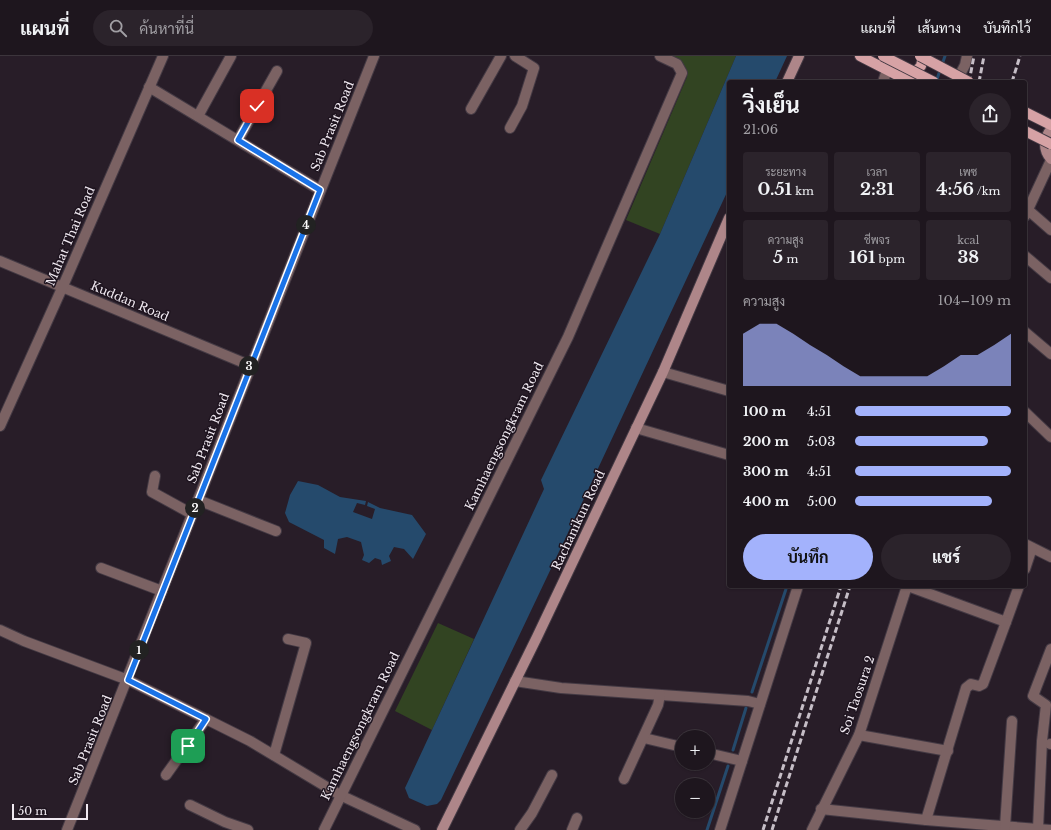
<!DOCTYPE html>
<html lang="th">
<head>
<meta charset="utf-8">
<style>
	:root { --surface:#1e161e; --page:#2b232b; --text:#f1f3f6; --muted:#a19fa4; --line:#3c353c; --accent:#a3b2fc }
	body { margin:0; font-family:"Libre Baskerville",Sarabun,serif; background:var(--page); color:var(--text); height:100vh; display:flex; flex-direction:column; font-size:15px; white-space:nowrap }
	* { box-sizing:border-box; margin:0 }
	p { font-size:13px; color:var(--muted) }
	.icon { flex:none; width:22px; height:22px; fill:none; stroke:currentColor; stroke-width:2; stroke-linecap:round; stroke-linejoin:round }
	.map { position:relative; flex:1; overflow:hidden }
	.panel { position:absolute; left:727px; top:24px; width:300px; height:508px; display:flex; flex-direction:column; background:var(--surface); border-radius:4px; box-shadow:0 1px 3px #0004,0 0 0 1px var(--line) }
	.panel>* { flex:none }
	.controls { position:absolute; left:675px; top:674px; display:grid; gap:8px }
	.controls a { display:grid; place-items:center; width:40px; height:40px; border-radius:50%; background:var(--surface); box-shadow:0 1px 3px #0004,0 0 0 1px var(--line); font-size:20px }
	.scale { position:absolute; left:12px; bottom:10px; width:76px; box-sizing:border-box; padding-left:4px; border:2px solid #f0e9f1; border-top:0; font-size:11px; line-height:14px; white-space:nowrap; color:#f0e9f1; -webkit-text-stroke:3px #1e141f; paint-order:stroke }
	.pin { position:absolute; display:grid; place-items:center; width:34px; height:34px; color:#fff; margin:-17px; border-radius:8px; box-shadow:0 2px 6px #0006 }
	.km { position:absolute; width:20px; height:20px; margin:-10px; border-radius:50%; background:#222; color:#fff; font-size:11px; line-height:20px; text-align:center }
	.round { display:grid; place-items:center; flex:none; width:42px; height:42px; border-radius:21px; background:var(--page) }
	.overview { display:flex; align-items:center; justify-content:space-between; height:68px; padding:0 16px }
	h1 { font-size:22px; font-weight:700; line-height:30px }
	.stats { display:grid; grid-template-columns:repeat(3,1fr); gap:6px; height:68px; padding:4px 16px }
	.stats div { display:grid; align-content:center; border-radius:4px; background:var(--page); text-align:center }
	.stats b { font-size:17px; font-weight:700 }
	.stats small { font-size:11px; font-weight:400 }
	.stats p { font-size:11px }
	.chart { height:112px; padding:8px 16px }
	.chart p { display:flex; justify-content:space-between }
	.chart svg { width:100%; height:72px; margin-top:4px; fill:var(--accent); opacity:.7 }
	.button { display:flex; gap:8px; margin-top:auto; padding:8px 16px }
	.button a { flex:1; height:46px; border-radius:24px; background:var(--accent); color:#111; font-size:16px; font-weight:700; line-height:46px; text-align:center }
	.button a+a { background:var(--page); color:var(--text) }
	ul { padding:0 16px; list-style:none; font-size:13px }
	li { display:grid; grid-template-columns:64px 48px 1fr; align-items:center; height:30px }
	li i { height:10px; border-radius:5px; background:var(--accent) }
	header { display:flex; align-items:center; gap:24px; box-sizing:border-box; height:56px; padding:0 20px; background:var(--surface); border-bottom:1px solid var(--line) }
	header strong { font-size:19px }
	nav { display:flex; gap:22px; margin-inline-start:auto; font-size:14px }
	.search { width:280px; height:36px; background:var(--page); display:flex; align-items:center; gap:10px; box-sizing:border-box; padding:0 14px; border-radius:22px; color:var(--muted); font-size:15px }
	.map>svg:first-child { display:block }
</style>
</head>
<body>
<header>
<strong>แผนที่</strong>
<div class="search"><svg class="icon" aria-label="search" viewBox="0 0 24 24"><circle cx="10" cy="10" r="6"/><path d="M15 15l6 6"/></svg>ค้นหาที่นี่</div>
<nav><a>แผนที่</a><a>เส้นทาง</a><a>บันทึกไว้</a></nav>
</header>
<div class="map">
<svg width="1051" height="774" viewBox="0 0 1051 774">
	<rect width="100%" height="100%" fill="#281d28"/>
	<!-- green -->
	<g fill="#324422">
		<path d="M 668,0 L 736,0 L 660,178 L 626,164 L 687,21 L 686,12 L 679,5 Z"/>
		<path d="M 438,567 L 474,583 L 432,674 L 395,655 Z"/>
	</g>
	<!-- water -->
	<g fill="#254a6c">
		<path d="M 736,0 L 787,0 L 775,26 L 729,26 L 729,132 L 566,481 L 441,744 L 437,748 L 427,750 L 409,742 L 405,732 L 544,433 L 541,424 L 660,178 Z"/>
		<path d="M 298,425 L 318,429 L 340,441 L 366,445 L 365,449 L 357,447 L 353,456 L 372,463 L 375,453 L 367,450 L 368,446 L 380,452 L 412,459 L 426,478 L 413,503 L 404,493 L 394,491 L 389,500 L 391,505 L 382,509 L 381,504 L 375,502 L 369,507 L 362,504 L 364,499 L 361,486 L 347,481 L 338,483 L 335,498 L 324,492 L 324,484 L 289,466 L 285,457 L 290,439 Z"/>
	</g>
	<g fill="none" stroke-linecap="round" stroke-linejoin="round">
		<!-- stream -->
		<g stroke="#254a6c" stroke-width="3">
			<path d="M 936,26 L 945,0"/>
			<path d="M 752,636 L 787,530"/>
			<path d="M 733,694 L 746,652"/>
			<path d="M 707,774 L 728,710"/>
		</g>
		<defs>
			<g id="minor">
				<path d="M 883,26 L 887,14"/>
				<path d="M 956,26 L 965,9 L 967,0"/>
				<path d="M 149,31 L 320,134"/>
				<path d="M 471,53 L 501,0"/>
				<path d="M 198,60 L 231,0"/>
				<path d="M 510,72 L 522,50 L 534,12 L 515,0"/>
				<path d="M 238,84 L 277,15"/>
				<path d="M 1027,153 L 1051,174"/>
				<path d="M 1025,200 L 1051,222"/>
				<path d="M 1025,276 L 1051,298"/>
				<path d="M 663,316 L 729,335"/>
				<path d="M 1025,356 L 1051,381"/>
				<path d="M 636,372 L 729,399"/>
				<path d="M 155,420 L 152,436 L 192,458"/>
				<path d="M 198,444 L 276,475"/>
				<path d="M 1025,488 L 1051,501"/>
				<path d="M 101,512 L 162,535"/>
				<path d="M 1025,513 L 1032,492"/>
				<path d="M 908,530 L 1006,566 L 1019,530"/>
				<path d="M 0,574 L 24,585 L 128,624 L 250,685 L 340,739 L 415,774"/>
				<path d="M 515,625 L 561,632 L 748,645 L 760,648"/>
				<path d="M 859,679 L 948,695"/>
				<path d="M 644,682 L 682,691"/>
				<path d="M 1050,688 L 1051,688"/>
				<path d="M 708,697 L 742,705"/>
				<path d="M 274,699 L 306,587 L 288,583"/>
				<path d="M 166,719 L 206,663"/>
				<path d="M 624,723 L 658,649 L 660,639"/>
				<path d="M 190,749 L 225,766 L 248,774"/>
				<path d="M 821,753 L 926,764 L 1051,774"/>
				<path d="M 926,764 L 966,632 L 971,628 L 979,630 L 983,628 L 1006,566"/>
				<path d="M 1005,771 L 1012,665"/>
				<path d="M 1038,773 L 1042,685 L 1046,649 L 1033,640 L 1051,593"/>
				<path d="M 520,774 L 532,757 L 552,719"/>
				<path d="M 572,774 L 577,762"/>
				<path d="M 720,774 L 798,530"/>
			</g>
			<g id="tertiary">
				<path d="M 1025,160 L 1051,104"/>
				<path d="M 0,205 L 249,309"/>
				<path d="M 0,370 L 63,230 L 163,0"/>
				<path d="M 67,774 C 170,516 270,257 374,0"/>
				<path d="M 324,774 L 568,281 L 682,17 L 677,8 L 660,0"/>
				<path d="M 812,774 L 859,679 L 907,530"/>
			</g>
			<g id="secondary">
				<path d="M 787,26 L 799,0"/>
				<path d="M 1051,73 C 1043,83 1043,94 1051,103"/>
				<path d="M 442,774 L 537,581 L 663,316 L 729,162"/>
			</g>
			<g id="primary">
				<path d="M 860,0 L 899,20 L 912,19 L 921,10 L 923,0"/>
				<path d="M 1025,56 L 1051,69"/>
			</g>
		</defs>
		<!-- minor casing -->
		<use href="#minor" stroke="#443a44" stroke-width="12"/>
		<!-- tertiary casing -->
		<use href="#tertiary" stroke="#443a44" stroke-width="12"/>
		<!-- secondary casing -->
		<use href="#secondary" stroke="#443a44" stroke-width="12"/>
		<!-- primary casing -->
		<use href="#primary" stroke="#443a44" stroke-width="12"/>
		<!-- minor -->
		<use href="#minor" stroke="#7b6263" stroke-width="10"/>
		<!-- tertiary -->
		<use href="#tertiary" stroke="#7b6263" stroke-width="10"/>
		<!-- secondary -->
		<use href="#secondary" stroke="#ae8689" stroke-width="10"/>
		<!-- primary -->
		<use href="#primary" stroke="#d6a2a5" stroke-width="10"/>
		<!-- rail -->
		<g stroke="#c6bec7" stroke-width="3" stroke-dasharray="6 3" stroke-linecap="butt">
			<path d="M 969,26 L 974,0"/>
			<path d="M 979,26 L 984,0"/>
			<path d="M 1012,26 L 1020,0"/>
			<path d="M 763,774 L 841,530"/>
			<path d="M 772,774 L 850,530"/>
		</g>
		<defs>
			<g id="primary-bridge">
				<path d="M 883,0 L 934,26"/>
				<path d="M 920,0 L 969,26"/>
				<path d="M 1025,75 L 1051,88"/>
			</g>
		</defs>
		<!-- primary-bridge casing -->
		<use href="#primary-bridge" stroke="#443a44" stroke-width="12" stroke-linecap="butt"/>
		<!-- primary-bridge -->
		<use href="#primary-bridge" stroke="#d6a2a5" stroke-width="10"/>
	</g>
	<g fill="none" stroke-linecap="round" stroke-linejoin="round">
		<defs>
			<path id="route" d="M 188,690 L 206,663 L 128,624 L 320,134 L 238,84 L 257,50"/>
		</defs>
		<!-- route casing -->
		<use href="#route" stroke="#fff" stroke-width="8"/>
		<!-- route -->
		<use href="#route" stroke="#1a73e8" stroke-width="5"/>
	</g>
	<g text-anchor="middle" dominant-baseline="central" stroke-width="3" stroke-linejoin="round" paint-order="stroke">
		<!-- street labels -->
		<g font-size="12" fill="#f0e9f1" stroke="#1e141f">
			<text transform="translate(332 70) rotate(-68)">Sab Prasit Road</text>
			<text transform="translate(70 180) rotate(-67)">Mahat Thai Road</text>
			<text transform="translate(130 245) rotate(23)">Kuddan Road</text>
			<text transform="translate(504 380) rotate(-64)">Kamhaengsongkram Road</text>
			<text transform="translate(208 382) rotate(-69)">Sab Prasit Road</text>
			<text transform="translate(578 464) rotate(-65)">Rachanikun Road</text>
			<text transform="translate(857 639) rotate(-71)">Soi Taosura 2</text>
			<text transform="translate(360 670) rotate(-64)">Kamhaengsongkram Road</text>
			<text transform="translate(90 684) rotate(-68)">Sab Prasit Road</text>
		</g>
	</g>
</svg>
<div class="controls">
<a>+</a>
<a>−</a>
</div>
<div class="scale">50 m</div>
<div class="pin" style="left:188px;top:690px;background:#1e9e55"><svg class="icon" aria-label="arrive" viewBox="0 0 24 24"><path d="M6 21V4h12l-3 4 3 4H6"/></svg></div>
<div class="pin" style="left:257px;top:50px;background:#d93025"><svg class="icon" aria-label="check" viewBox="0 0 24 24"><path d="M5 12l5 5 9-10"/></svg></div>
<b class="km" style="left:139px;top:594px">1</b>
<b class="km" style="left:195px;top:452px">2</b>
<b class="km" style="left:249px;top:310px">3</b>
<b class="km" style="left:306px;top:169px">4</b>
<section class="panel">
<div class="overview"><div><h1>วิ่งเย็น</h1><p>21:06</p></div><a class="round"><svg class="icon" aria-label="share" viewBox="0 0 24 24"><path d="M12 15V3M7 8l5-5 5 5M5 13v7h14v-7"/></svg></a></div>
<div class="stats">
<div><p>ระยะทาง</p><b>0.51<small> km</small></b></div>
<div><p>เวลา</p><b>2:31</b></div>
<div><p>เพซ</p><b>4:56<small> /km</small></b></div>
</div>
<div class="stats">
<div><p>ความสูง</p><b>5<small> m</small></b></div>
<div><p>ชีพจร</p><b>161<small> bpm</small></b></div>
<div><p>kcal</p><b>38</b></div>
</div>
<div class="chart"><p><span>ความสูง</span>104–109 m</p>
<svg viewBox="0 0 160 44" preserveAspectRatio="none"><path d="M0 44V12L10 6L20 6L30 12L40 19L50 25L60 32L70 38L80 38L90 38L100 38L110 38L120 32L130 25L140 25L150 19L160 12V44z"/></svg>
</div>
<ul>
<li><b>100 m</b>4:51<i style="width:100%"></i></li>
<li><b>200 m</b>5:03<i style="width:85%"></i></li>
<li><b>300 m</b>4:51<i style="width:100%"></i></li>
<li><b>400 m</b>5:00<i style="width:88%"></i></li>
</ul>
<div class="button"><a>บันทึก</a><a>แชร์</a></div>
</section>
</div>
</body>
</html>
